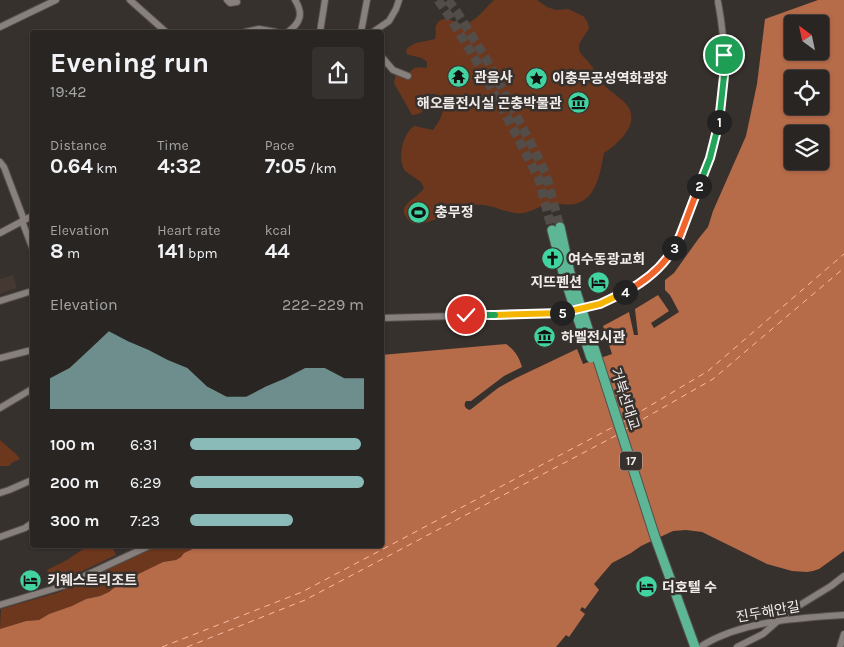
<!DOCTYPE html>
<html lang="en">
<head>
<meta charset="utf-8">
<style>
	:root { --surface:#292522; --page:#35312f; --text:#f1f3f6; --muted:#a5a5a5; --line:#454240; --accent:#8bbbb9 }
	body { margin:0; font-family:Karla,"Noto Sans KR",sans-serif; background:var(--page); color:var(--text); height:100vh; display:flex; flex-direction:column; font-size:19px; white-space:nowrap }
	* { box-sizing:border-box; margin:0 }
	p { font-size:16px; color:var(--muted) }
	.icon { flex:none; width:28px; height:28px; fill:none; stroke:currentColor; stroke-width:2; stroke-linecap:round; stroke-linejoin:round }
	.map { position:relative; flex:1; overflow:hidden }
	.details { position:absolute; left:30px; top:30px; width:354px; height:518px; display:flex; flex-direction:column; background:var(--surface); border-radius:5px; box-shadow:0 1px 4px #0004,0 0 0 1px var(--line) }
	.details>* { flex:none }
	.needle { width:32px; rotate:327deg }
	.buttons { position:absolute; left:784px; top:15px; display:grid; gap:10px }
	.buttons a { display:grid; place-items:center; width:45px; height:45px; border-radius:5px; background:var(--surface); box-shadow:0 1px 4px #0004,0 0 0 1px var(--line); font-size:25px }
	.pin { position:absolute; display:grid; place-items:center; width:42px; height:42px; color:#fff; margin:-21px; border:2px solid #fff; border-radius:50%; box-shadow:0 1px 5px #0007 }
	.km { position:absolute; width:25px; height:25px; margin:-12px; border-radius:50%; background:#222; color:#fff; font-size:14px; line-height:25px; text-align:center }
	.round { display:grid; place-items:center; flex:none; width:52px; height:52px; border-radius:5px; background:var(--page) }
	.head { display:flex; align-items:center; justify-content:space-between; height:85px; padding:0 20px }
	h1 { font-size:28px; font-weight:700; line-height:38px }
	.metrics { display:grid; grid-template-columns:repeat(3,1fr); gap:8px; height:85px; padding:5px 20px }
	.metrics div { display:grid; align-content:center }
	.metrics b { font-size:21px; font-weight:700 }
	.metrics small { font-size:14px; font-weight:400 }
	.metrics p { font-size:14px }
	.chart { height:140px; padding:10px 20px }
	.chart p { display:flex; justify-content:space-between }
	.chart svg { width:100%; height:90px; margin-top:5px; fill:var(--accent); opacity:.7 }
	ul { padding:0 20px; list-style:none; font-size:16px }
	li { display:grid; grid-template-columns:80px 60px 1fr; align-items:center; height:38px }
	li i { height:12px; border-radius:6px; background:var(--accent) }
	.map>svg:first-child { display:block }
</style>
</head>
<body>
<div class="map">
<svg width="844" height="647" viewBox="0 0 844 647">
	<rect width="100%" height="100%" fill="#37312e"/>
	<!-- built -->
	<path fill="#453833" d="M 13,275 L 17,288 L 0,294 L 0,279 Z"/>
	<!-- green -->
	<g fill="#6d371d">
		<path d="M 494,0 L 537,0 L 547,7 L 556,10 L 568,9 L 583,16 L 587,21 L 589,28 C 586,35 578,41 579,49 C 580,55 587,59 590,64 C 596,71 599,80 606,87 C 612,93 620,97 626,104 C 642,123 618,144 604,153 C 600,172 597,199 575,204 C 566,206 554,202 548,204 C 536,207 528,215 515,213 C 501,211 489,203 474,205 C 453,208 433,226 412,223 C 391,206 417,200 424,188 L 421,182 L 405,171 C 397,159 402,135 414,126 L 433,130 C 443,116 447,109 436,94 L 429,94 C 427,105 425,115 412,115 L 394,83 L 396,73 L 407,77 C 413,68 414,66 425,68 L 427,67 L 427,62 L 422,58 L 409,55 L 407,54 L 406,50 C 413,41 425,42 435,39 C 437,35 434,28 437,24 C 444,13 455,24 463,24 C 474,24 486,7 494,0 Z"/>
		<path d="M 0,440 L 16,454 L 20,459 L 13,462 L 9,466 L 0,466 Z"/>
		<path d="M 89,545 L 111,545 L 116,555 L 66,579 L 51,584 L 47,570 L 67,560 Z"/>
		<path d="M 159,545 L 201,545 L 184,553 L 181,557 L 176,560 L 163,562 L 120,583 L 109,592 L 100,596 L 86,599 L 73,606 L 49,614 L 39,620 L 26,621 L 0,629 L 1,609 L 60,592 Z"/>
	</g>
	<!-- water -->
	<path fill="#b66b49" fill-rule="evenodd" d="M 818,0 L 844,0 L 844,551 L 819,569 L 813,571 L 807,572 L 792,571 L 767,564 L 702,532 L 686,530 L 673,531 L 641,546 L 631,553 L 612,563 L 594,584 L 599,590 L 585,609 L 582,607 L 580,610 L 585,614 L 569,637 L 566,635 L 556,647 L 0,647 L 0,629 L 26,621 L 39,620 L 49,614 L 72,606 L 86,599 L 100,596 L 109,592 L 120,583 L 163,562 L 176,560 L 181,557 L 184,553 L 201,545 L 381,545 L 381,355 L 506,344 C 515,350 519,357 522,367 L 504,376 L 471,401 L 466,401 C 463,405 465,409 470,410 L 498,388 L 516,378 L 577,349 L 583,364 L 612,354 L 603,326 L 629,312 L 634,335 L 638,335 L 635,309 L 658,295 L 669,311 L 651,323 L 654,328 L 679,312 L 670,295 L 665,290 L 665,280 L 674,273 L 699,238 L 708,227 L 713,211 L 746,136 L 757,84 L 765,19 ZM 792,24 L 820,24 L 820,51 L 792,51 ZM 792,79 L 820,79 L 820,106 L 792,106 ZM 792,134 L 820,134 L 820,161 L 792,161 Z"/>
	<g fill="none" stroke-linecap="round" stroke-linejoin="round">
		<!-- ferry -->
		<g stroke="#fabca0" stroke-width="1" stroke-dasharray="6 5" stroke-linecap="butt">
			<path d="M 623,422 L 708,371 L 844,254"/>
			<path d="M 624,430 L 713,379 L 844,268"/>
			<path d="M 162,647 L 302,592 L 615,426"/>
			<path d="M 187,647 L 305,600 L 617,435"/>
		</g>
		<!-- major-tunnel -->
		<g stroke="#534d4a" stroke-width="9" stroke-dasharray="9 4.5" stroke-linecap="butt">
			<path d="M 438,0 L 449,16 L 477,62 L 508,119 L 538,177 L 552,230"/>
			<path d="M 448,0 L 457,12 L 485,57 L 533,147 L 546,174 L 560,227"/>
		</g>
		<defs>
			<g id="minor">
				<path d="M 130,0 L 166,32"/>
				<path d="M 227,0 L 230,3 L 237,2"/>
				<path d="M 0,27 L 56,0"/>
				<path d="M 245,32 L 259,29 L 276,32"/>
				<path d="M 288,32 C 300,23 304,14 295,0"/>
				<path d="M 320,32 L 325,0"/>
				<path d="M 361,32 L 367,0"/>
				<path d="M 373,32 L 389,21 L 396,9 L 399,0"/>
				<path d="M 381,56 L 393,70 L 408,76"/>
				<path d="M 0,162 L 4,167 L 24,220"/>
				<path d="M 22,221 L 32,247"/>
				<path d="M 0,233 L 32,216"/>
				<path d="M 0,301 L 32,291"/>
				<path d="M 381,318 L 564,313 C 597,307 632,295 656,271 C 674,252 682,229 692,205 C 698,188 706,172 711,155 C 726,105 728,53 718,2"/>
				<path d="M 0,358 L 32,350"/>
				<path d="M 0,408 L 32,389"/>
				<path d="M 0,493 L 9,490 L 32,480"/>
				<path d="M 0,537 L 25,528 L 32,523"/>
				<path d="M 0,605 L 63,586 L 151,545"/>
				<path d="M 700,647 C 740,621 798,618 844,615"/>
				<path d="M 737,647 L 763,634 L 787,613 L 831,586 L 844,576"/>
				<path d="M 840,647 L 844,634"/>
			</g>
			<g id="major">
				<path d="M 560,227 L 570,273"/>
				<path d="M 552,230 L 564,276"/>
			</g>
		</defs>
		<!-- minor casing -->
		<use href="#minor" stroke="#55504e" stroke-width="8"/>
		<!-- major casing -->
		<use href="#major" stroke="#55504e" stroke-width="11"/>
		<!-- minor -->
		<use href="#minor" stroke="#88807d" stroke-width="6"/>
		<!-- major -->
		<use href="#major" stroke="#5db695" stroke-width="9"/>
		<defs>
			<g id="major-bridge">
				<path d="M 570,273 L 655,537 L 695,647"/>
				<path d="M 564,276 L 591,358"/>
			</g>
		</defs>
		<!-- major-bridge casing -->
		<use href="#major-bridge" stroke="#55504e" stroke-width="11" stroke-linecap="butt"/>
		<!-- major-bridge -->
		<use href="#major-bridge" stroke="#5db695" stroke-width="9"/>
	</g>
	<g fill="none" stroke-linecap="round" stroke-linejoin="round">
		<defs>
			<path id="split-1" d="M 719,122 L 724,76 L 724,55"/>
			<path id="split-2" d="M 699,186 L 710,158 L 719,122"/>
			<path id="split-3" d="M 674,248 L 680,236 L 699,186"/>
			<path id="split-4" d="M 625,292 C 646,281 662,268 674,248"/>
			<path id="split-5" d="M 562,313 L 600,304 L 625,292"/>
			<path id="split-6" d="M 495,315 L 562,313"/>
			<path id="split-7" d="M 466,315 L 495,315"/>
		</defs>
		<!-- split-1 casing -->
		<use href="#split-1" stroke="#fff" stroke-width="10"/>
		<!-- split-2 casing -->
		<use href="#split-2" stroke="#fff" stroke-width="10"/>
		<!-- split-3 casing -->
		<use href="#split-3" stroke="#fff" stroke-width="10"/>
		<!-- split-4 casing -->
		<use href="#split-4" stroke="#fff" stroke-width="10"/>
		<!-- split-5 casing -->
		<use href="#split-5" stroke="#fff" stroke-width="10"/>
		<!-- split-6 casing -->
		<use href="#split-6" stroke="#fff" stroke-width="10"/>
		<!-- split-7 casing -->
		<use href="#split-7" stroke="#fff" stroke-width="10"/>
		<!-- split-1 -->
		<use href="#split-1" stroke="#22a559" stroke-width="6"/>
		<!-- split-2 -->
		<use href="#split-2" stroke="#22a559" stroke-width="6"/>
		<!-- split-3 -->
		<use href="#split-3" stroke="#f0652b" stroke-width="6"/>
		<!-- split-4 -->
		<use href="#split-4" stroke="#f0652b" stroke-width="6"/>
		<!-- split-5 -->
		<use href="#split-5" stroke="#f5b400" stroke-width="6"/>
		<!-- split-6 -->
		<use href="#split-6" stroke="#f5b400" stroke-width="6"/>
		<!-- split-7 -->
		<use href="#split-7" stroke="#22a559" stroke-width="6"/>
	</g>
	<!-- icons -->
	<defs>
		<symbol id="temple-disc" viewBox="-11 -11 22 22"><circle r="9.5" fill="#41d4a1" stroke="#37312e"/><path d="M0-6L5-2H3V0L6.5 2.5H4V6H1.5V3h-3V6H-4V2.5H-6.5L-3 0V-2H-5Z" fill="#111"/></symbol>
		<symbol id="sight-disc" viewBox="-11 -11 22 22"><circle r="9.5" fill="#41d4a1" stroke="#37312e"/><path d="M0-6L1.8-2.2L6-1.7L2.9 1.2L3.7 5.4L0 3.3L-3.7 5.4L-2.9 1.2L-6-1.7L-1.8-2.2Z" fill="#111"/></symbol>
		<symbol id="museum-disc" viewBox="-11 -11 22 22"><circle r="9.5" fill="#41d4a1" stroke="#37312e"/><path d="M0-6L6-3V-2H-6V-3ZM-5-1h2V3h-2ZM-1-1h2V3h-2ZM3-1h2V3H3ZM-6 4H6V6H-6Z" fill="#111"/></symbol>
		<symbol id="stadium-disc" viewBox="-11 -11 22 22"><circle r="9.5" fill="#41d4a1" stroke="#37312e"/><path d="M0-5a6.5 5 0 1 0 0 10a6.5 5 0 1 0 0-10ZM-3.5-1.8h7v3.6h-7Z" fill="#111"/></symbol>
		<symbol id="church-disc" viewBox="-11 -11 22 22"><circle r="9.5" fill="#41d4a1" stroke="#37312e"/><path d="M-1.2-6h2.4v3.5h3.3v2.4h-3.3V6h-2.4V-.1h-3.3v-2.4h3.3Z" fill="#111"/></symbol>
		<symbol id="hotel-disc" viewBox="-11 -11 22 22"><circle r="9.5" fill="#41d4a1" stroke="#37312e"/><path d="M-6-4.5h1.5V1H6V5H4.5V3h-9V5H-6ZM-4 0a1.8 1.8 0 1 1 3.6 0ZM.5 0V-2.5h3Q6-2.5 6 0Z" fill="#111"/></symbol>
	</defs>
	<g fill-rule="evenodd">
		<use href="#temple-disc" x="446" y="64" width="25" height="25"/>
		<use href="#sight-disc" x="524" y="66" width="25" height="25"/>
		<use href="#museum-disc" x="566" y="90" width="25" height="25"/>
		<use href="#stadium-disc" x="406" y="200" width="25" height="25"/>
		<use href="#church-disc" x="540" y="246" width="25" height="25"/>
		<use href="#hotel-disc" x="586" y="270" width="25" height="25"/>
		<use href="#museum-disc" x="532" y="324" width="25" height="25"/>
		<use href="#hotel-disc" x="18" y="568" width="25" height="25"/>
		<use href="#hotel-disc" x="634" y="574" width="25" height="25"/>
	</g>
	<g text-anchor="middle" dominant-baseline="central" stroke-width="5" stroke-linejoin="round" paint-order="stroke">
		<!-- shield labels -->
		<rect fill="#37312e" stroke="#bab5b3" stroke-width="1" x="620" y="451.5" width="22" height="19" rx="4"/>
		<g font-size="12" font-weight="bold" fill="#f2edec">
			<text x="631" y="461">17</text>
		</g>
		<!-- poi labels -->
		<g font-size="14" font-weight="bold" fill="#f2edec" stroke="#37312e" text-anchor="start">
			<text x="474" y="77">관음사</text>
			<text x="552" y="78">이충무공성역화광장</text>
			<text x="562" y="103" text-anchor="end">해오름전시실 곤충박물관</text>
			<text x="435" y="212">충무정</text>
			<text x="568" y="259">여수동광교회</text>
			<text x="582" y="282" text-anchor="end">지뜨펜션</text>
			<text x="561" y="337">하멜전시관</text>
			<text x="47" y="580">키웨스트리조트</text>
			<text x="662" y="587">더호텔 수</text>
		</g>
		<!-- street labels -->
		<g font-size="14" fill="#f2edec" stroke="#37312e">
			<text transform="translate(625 399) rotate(72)">거북선대교</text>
			<text transform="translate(768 612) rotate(-10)">진두해안길</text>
		</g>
	</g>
</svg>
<div class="buttons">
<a><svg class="needle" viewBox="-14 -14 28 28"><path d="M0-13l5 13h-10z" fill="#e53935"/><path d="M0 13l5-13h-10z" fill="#a5a5a5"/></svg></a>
<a><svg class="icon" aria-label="locate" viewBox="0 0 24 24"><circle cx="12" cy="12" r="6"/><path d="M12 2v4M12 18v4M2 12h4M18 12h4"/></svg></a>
<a><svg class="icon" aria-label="layers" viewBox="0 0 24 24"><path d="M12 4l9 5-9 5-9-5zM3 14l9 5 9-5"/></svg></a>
</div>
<div class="pin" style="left:724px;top:55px;background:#1e9e55"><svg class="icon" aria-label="arrive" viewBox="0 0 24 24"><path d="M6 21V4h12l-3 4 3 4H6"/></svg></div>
<div class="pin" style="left:466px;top:315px;background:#d93025"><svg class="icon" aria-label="check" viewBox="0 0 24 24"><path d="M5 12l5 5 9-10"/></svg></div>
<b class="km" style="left:719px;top:122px">1</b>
<b class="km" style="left:699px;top:186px">2</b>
<b class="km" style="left:674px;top:248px">3</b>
<b class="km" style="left:625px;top:292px">4</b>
<b class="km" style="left:562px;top:313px">5</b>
<section class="details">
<div class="head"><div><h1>Evening run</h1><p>19:42</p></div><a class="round"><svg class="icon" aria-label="share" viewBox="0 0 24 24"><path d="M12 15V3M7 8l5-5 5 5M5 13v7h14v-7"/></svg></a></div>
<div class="metrics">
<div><p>Distance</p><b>0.64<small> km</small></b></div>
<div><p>Time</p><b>4:32</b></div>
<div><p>Pace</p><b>7:05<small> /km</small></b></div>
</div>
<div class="metrics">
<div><p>Elevation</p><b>8<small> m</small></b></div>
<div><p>Heart rate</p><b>141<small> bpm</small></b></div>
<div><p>kcal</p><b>44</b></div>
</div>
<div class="chart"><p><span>Elevation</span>222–229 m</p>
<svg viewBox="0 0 160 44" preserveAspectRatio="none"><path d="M0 44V29L10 24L20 15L30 6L40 11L50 15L60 20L70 24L80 33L90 38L100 38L110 33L120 29L130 24L140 24L150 29L160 29V44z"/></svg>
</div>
<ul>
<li><b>100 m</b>6:31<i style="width:98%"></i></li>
<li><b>200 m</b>6:29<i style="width:100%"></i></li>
<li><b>300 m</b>7:23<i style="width:59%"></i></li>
</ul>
</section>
</div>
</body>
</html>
